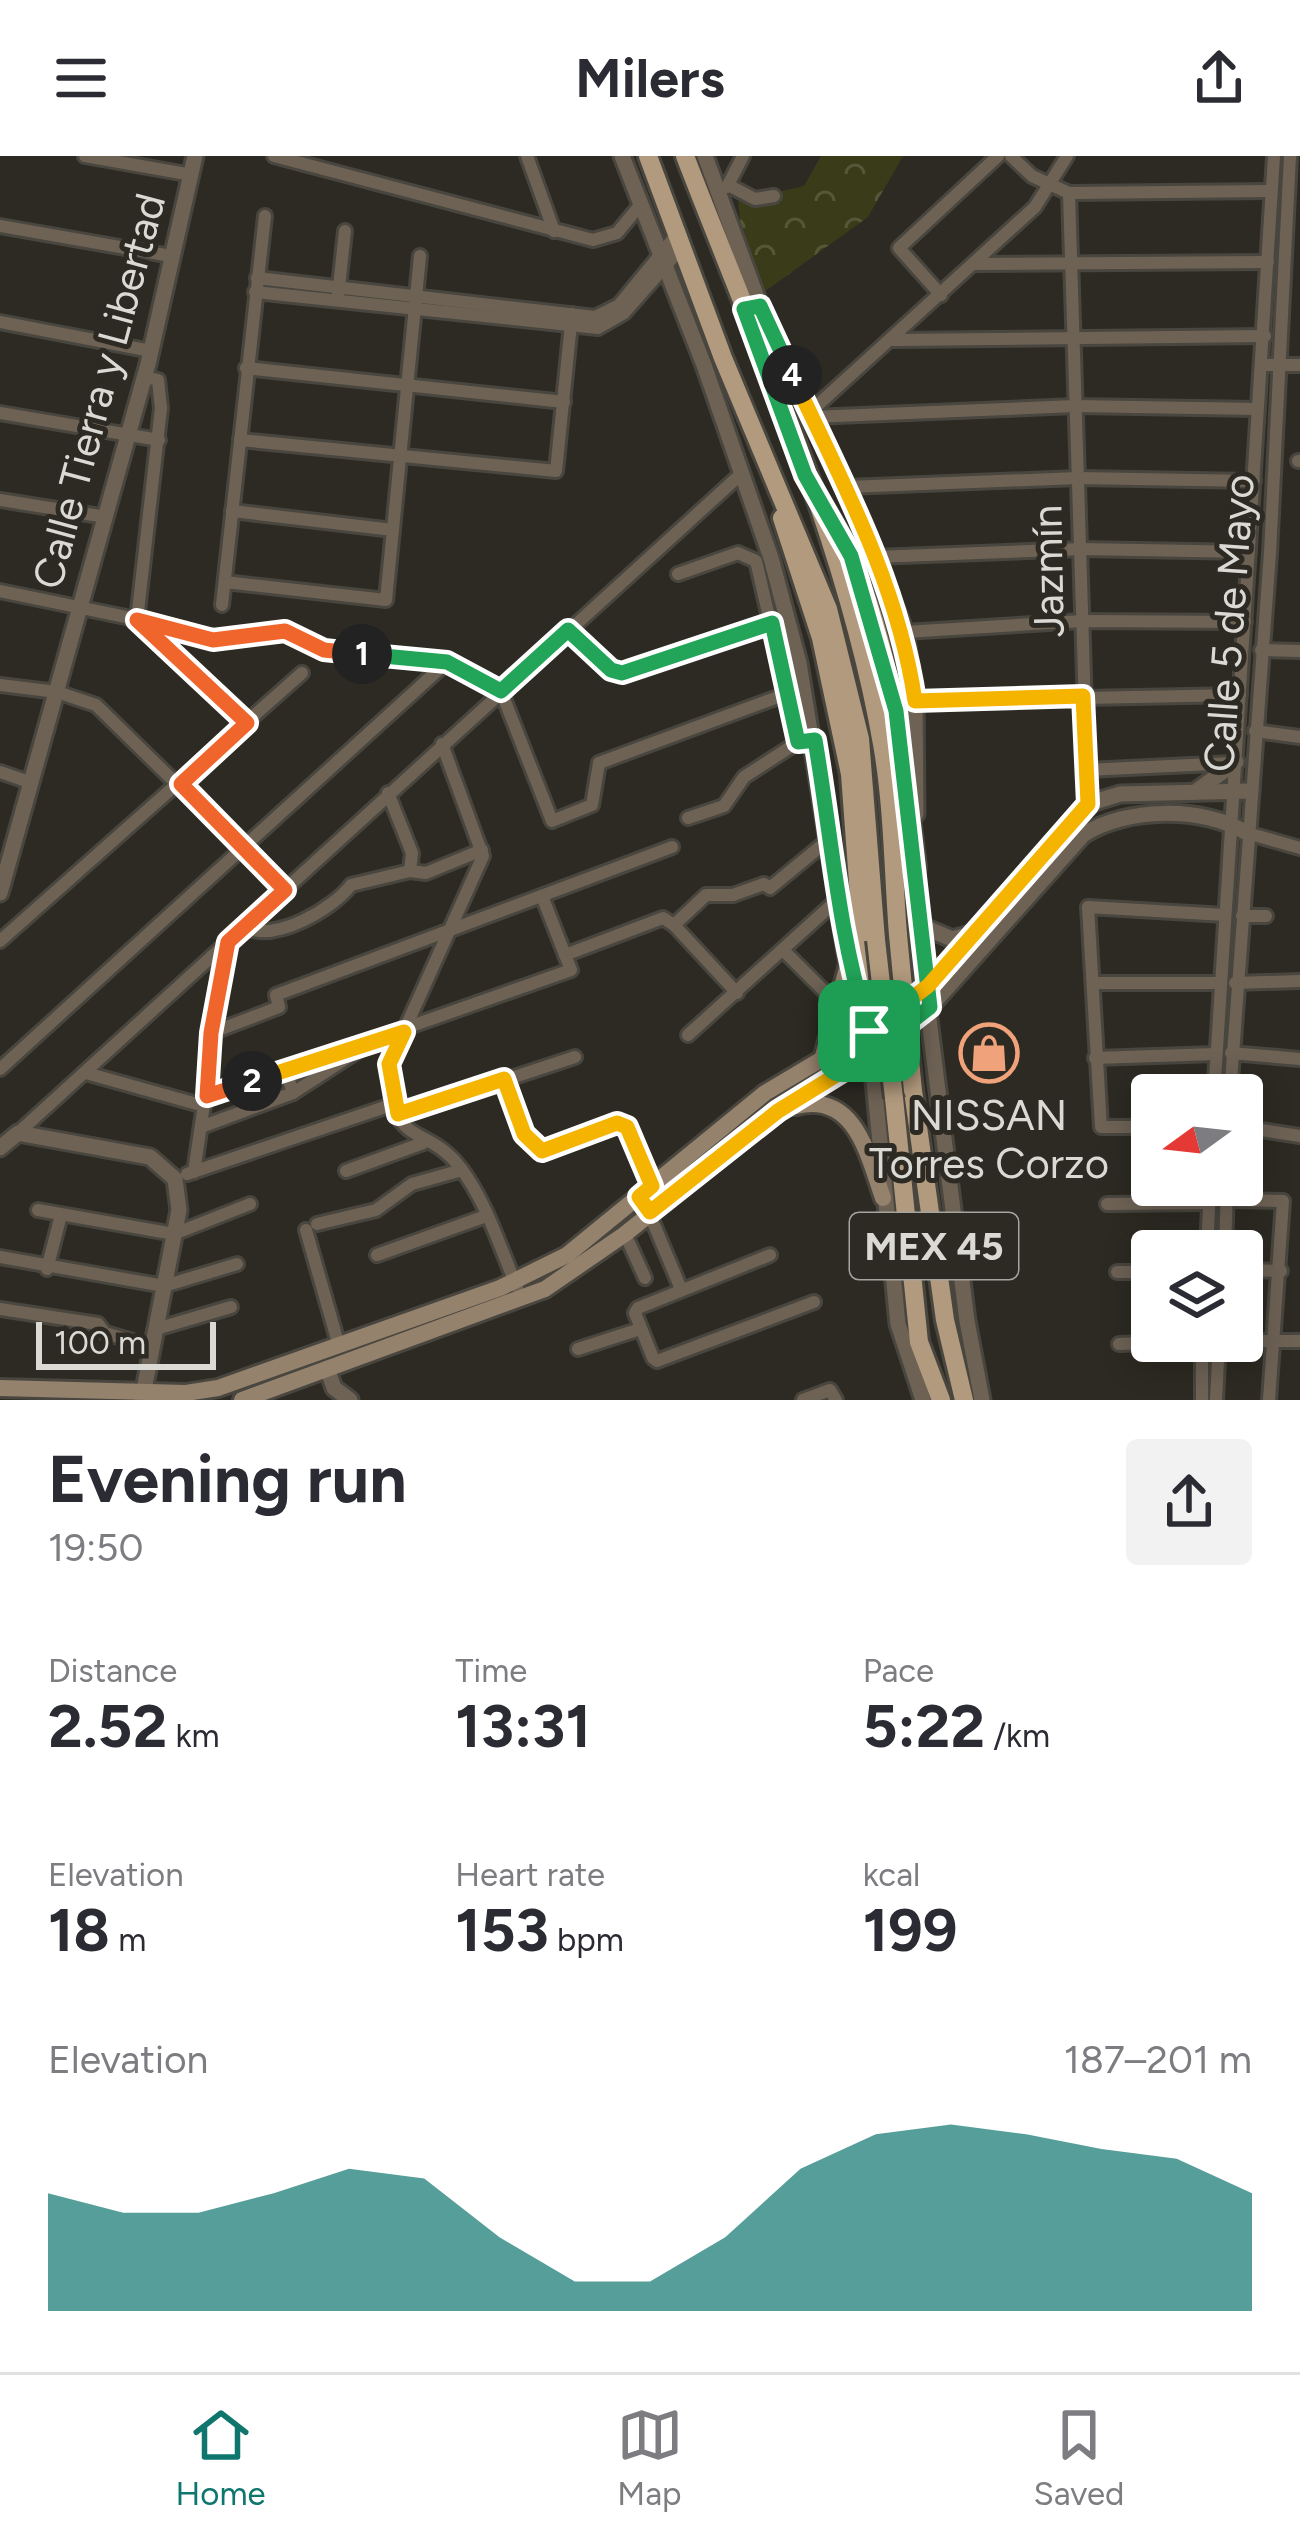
<!DOCTYPE html>
<html lang="en">
<head>
<meta charset="utf-8">
<style>
	:root { --surface:#fff; --page:#f2f2f3; --text:#2b2b33; --muted:#7c7c81; --line:#e1e1e2; --accent:#0f766e }
	body { margin:0; font-family:Figtree,sans-serif; background:var(--page); color:var(--text); height:100vh; display:flex; flex-direction:column; font-size:45px; white-space:nowrap }
	* { box-sizing:border-box; margin:0 }
	p { font-size:39px; color:var(--muted) }
	.icon { flex:none; width:66px; height:66px; fill:none; stroke:currentColor; stroke-width:2; stroke-linecap:round; stroke-linejoin:round }
	.map { position:relative; height:1244px; overflow:hidden }
	.sheet { display:flex; flex-direction:column; background:var(--surface); flex:1 }
	.sheet>* { flex:none }
	.needle { width:78px; rotate:255deg }
	.tools { position:absolute; left:1131px; top:918px; display:grid; gap:24px }
	.tools a { display:grid; place-items:center; width:132px; height:132px; border-radius:12px; background:var(--surface); box-shadow:0 6px 30px #0003; font-size:60px }
	.scale { position:absolute; left:36px; bottom:30px; width:180px; box-sizing:border-box; padding-left:12px; border:6px solid #dbd9d4; border-top:0; font-size:33px; line-height:42px; white-space:nowrap; color:#dbd9d4; -webkit-text-stroke:9px #2c2a22; paint-order:stroke }
	.pin { position:absolute; display:grid; place-items:center; width:102px; height:102px; color:#fff; margin:-51px; border-radius:24px; box-shadow:0 6px 18px #0006 }
	.km { position:absolute; width:60px; height:60px; margin:-30px; border-radius:50%; background:#222; color:#fff; font-size:33px; line-height:60px; text-align:center }
	.round { display:grid; place-items:center; flex:none; width:126px; height:126px; border-radius:12px; background:var(--page) }
	.summary { display:flex; align-items:center; justify-content:space-between; height:204px; padding:0 48px }
	h1 { font-size:66px; font-weight:700; line-height:90px }
	.metrics { display:grid; grid-template-columns:repeat(3,1fr); gap:18px; height:204px; padding:12px 48px }
	.metrics div { display:grid; align-content:center }
	.metrics b { font-size:60px; font-weight:700 }
	.metrics small { font-size:33px; font-weight:400 }
	.metrics p { font-size:33px }
	.chart { height:336px; padding:24px 48px }
	.chart p { display:flex; justify-content:space-between }
	.chart svg { width:100%; height:216px; margin-top:12px; fill:var(--accent); opacity:.7 }
	header { display:flex; justify-content:space-between; align-items:center; height:156px; padding:0 48px; background:var(--surface); font-size:54px; font-weight:700 }
	.dock { display:flex; justify-content:space-around; align-items:center; height:168px; border-top:3px solid var(--line); background:var(--surface); font-size:33px; color:var(--muted) }
	.dock a { display:grid; justify-items:center; gap:6px }
	.dock .selected { color:var(--accent) }
	.map>svg:first-child { display:block }
</style>
</head>
<body>
<header><svg class="icon" aria-label="menu" viewBox="0 0 24 24"><path d="M4 6h16M4 12h16M4 18h16"/></svg>Milers<svg class="icon" aria-label="share" viewBox="0 0 24 24"><path d="M12 15V3M7 8l5-5 5 5M5 13v7h14v-7"/></svg></header>
<div class="map">
<svg width="1300" height="1244" viewBox="0 0 1300 1244">
	<defs>
		<pattern id="park-crowns" width="20" height="18" patternUnits="userSpaceOnUse" patternTransform="scale(3)"><rect width="20" height="18" fill="#3a3b18"/><path d="M2 6a3 3 0 1 1 6 0M12 15a3 3 0 1 1 6 0" fill="none" stroke="#565739"/></pattern>
	</defs>
	<rect width="100%" height="100%" fill="#2c2a22"/>
	<!-- park -->
	<path fill="url(#park-crowns)" d="M 821,0 L 903,0 L 868,61 L 764,136 L 742,81 L 738,45 L 804,30 Z"/>
	<g fill="none" stroke-linecap="round" stroke-linejoin="round">
		<defs>
			<g id="minor">
				<path d="M 85,0 L 192,19"/>
				<path d="M 274,0 L 593,84 L 617,77 L 641,48"/>
				<path d="M 527,0 L 554,75"/>
				<path d="M 1011,0 L 1032,20 L 1069,37 L 1271,35"/>
				<path d="M 728,29 L 755,43 L 774,40"/>
				<path d="M 727,31 L 743,0"/>
				<path d="M 1069,37 L 1088,648"/>
				<path d="M 0,70 L 171,100"/>
				<path d="M 975,108 L 1268,106"/>
				<path d="M 257,122 L 595,161 L 619,149 L 678,77"/>
				<path d="M 255,136 L 598,172 L 624,157 L 683,90"/>
				<path d="M 941,139 L 899,92 L 998,0"/>
				<path d="M 338,140 L 345,75"/>
				<path d="M 0,166 L 151,195"/>
				<path d="M 893,184 L 1265,180"/>
				<path d="M 1261,209 L 1300,209"/>
				<path d="M 246,212 L 564,246"/>
				<path d="M 144,221 L 158,224 L 161,252 L 137,464 L 247,567"/>
				<path d="M 810,256 L 1035,51 L 1067,0"/>
				<path d="M 0,257 L 159,284"/>
				<path d="M 812,261 L 1075,250 L 1257,253"/>
				<path d="M 240,284 L 556,315 L 572,158"/>
				<path d="M 1298,305 L 1300,305"/>
				<path d="M 847,331 L 1078,322 L 1254,325"/>
				<path d="M 0,344 L 106,361"/>
				<path d="M 232,355 L 393,374"/>
				<path d="M 875,401 L 1082,393 L 1249,396"/>
				<path d="M 678,418 L 738,397 L 756,405 L 798,586 L 815,584"/>
				<path d="M 225,426 L 386,444 L 420,100"/>
				<path d="M 0,435 L 184,473 L 213,484 L 285,475 L 324,494 L 421,501 L 474,517 L 501,535 L 552,665 L 592,649 L 599,607 L 789,537"/>
				<path d="M 222,449 L 265,60"/>
				<path d="M 568,474 L 611,514 L 622,517 L 772,467"/>
				<path d="M 905,476 L 1082,465 L 1245,466"/>
				<path d="M 1261,494 L 1300,495"/>
				<path d="M 0,529 L 57,536 L 96,549 L 285,734"/>
				<path d="M 915,545 L 1240,539"/>
				<path d="M 1255,575 L 1300,581"/>
				<path d="M 442,588 L 483,700 L 389,908 C 389,994 424,966 459,1010 C 486,1044 500,1092 517,1131"/>
				<path d="M 1086,614 L 1233,607"/>
				<path d="M 0,616 L 32,627"/>
				<path d="M 688,662 L 724,650 L 744,621 L 798,586"/>
				<path d="M 1247,677 L 1300,692"/>
				<path d="M 410,715 L 426,717 L 482,694"/>
				<path d="M 1242,760 L 1266,760"/>
				<path d="M 674,769 L 706,739 L 733,739 L 764,728 L 770,732 L 827,685"/>
				<path d="M 674,769 L 737,837"/>
				<path d="M 246,771 C 275,787 334,752 351,729 L 410,715 L 412,697 L 388,637"/>
				<path d="M 0,785 L 302,517"/>
				<path d="M 784,795 L 839,850"/>
				<path d="M 565,799 L 663,762 L 674,769"/>
				<path d="M 1093,827 L 1220,827"/>
				<path d="M 1235,827 L 1300,825"/>
				<path d="M 211,877 L 279,851 L 276,839 L 672,691"/>
				<path d="M 688,879 L 836,745"/>
				<path d="M 364,891 L 293,937 L 286,914 L 571,814 L 542,740"/>
				<path d="M 1231,897 L 1300,903"/>
				<path d="M 1095,902 L 1216,898"/>
				<path d="M 0,913 L 447,506"/>
				<path d="M 86,917 L 204,950"/>
				<path d="M 504,923 L 532,989 L 549,993 L 617,967 L 630,975 L 652,1030"/>
				<path d="M 1214,939 L 1274,0"/>
				<path d="M 1230,939 L 1270,397 L 1290,0"/>
				<path d="M 207,940 L 286,914"/>
				<path d="M 398,959 L 575,901"/>
				<path d="M 201,971 L 293,937"/>
				<path d="M 1152,971 L 1101,971 L 1088,751 L 1225,759"/>
				<path d="M 1242,971 L 1300,980"/>
				<path d="M 18,977 L 741,318"/>
				<path d="M 346,1015 L 423,987"/>
				<path d="M 194,1016 L 228,786"/>
				<path d="M 187,1018 L 394,948"/>
				<path d="M 1227,1044 L 1283,1045 L 1269,1244"/>
				<path d="M 1107,1048 L 1210,1047"/>
				<path d="M 647,1052 L 681,1133"/>
				<path d="M 38,1054 L 174,1078 L 250,1048"/>
				<path d="M 317,1068 L 376,1054 L 412,1028 L 462,1014"/>
				<path d="M 306,1074 L 339,1190"/>
				<path d="M 625,1078 L 645,1122"/>
				<path d="M 1207,1095 L 1210,1029"/>
				<path d="M 1225,1095 L 1227,1029"/>
				<path d="M 377,1099 L 486,1060"/>
				<path d="M 770,1099 L 638,1152 L 635,1157 L 653,1202 L 657,1205 L 814,1146"/>
				<path d="M 0,1101 L 164,1130 L 237,1108"/>
				<path d="M 47,1113 L 61,1059"/>
				<path d="M 1242,1114 L 1281,1115"/>
				<path d="M 1117,1116 L 1152,1116"/>
				<path d="M 0,1153 L 98,1168 L 105,1177 L 153,1191"/>
				<path d="M 156,1173 L 231,1151"/>
				<path d="M 1242,1185 L 1300,1185"/>
				<path d="M 1119,1188 L 1193,1185"/>
				<path d="M 578,1193 L 640,1173"/>
				<path d="M 803,1244 L 830,1234 L 836,1244"/>
				<path d="M 1202,1244 L 1202,1185"/>
				<path d="M 1216,1244 L 1219,1185"/>
			</g>
			<g id="tertiary">
				<path d="M 622,0 L 704,209 L 771,402 L 799,507 L 848,809 L 869,875 L 898,1168 L 923,1244"/>
				<path d="M 705,0 L 760,150 L 847,331 L 905,476 L 915,545 L 916,658"/>
				<path d="M 1195,636 L 1236,606"/>
				<path d="M 916,700 L 917,768 L 967,1165 L 982,1244"/>
				<path d="M 0,737 L 148,208 L 195,0"/>
				<path d="M 917,768 L 952,783 L 970,778"/>
				<path d="M 928,829 L 1088,648 L 1120,638 L 1251,635"/>
				<path d="M 930,851 L 1083,679 C 1126,651 1203,650 1247,677"/>
				<path d="M 0,992 L 18,977 L 150,1001 L 175,1023 L 179,1054 L 142,1244"/>
				<path d="M 327,1212 L 334,1232 L 350,1244"/>
			</g>
			<g id="secondary">
				<path d="M 823,900 L 848,809"/>
				<path d="M 796,950 C 855,935 868,999 883,1042"/>
				<path d="M 0,1232 L 186,1237 L 218,1232 L 500,1132 L 567,1099 L 765,937 L 869,875 L 928,829"/>
				<path d="M 242,1244 L 545,1133 L 625,1078 L 778,955 L 872,897 L 930,851"/>
			</g>
			<g id="primary">
				<path d="M 648,0 L 723,202 L 828,453 L 860,583 L 876,784"/>
				<path d="M 685,0 C 757,187 848,390 882,588 C 893,650 893,716 898,779"/>
				<path d="M 828,358 C 891,461 901,594 916,711"/>
				<path d="M 782,362 L 821,482 L 850,618 L 869,875"/>
				<path d="M 913,935 L 945,1164 L 964,1244"/>
				<path d="M 894,942 L 919,1186 L 941,1244"/>
			</g>
		</defs>
		<!-- minor casing -->
		<use href="#minor" stroke="#48463e" stroke-width="18"/>
		<!-- tertiary casing -->
		<use href="#tertiary" stroke="#48463e" stroke-width="21"/>
		<!-- secondary casing -->
		<use href="#secondary" stroke="#48463e" stroke-width="22"/>
		<!-- primary casing -->
		<use href="#primary" stroke="#48463e" stroke-width="24"/>
		<!-- minor -->
		<use href="#minor" stroke="#6e6255" stroke-width="12"/>
		<!-- tertiary -->
		<use href="#tertiary" stroke="#6e6255" stroke-width="15"/>
		<!-- secondary -->
		<use href="#secondary" stroke="#95826d" stroke-width="16"/>
		<!-- primary -->
		<use href="#primary" stroke="#b29a7e" stroke-width="18"/>
		<defs>
			<g id="primary-bridge">
				<path d="M 898,779 L 913,935"/>
				<path d="M 876,784 L 894,942"/>
			</g>
		</defs>
		<!-- primary-bridge casing -->
		<use href="#primary-bridge" stroke="#48463e" stroke-width="24" stroke-linecap="butt"/>
		<!-- primary-bridge -->
		<use href="#primary-bridge" stroke="#b29a7e" stroke-width="18"/>
	</g>
	<g fill="none" stroke-linecap="round" stroke-linejoin="round">
		<defs>
			<path id="split-1" d="M 362,498 L 447,506 L 501,535 L 568,474 L 611,514 L 622,517 L 772,467 L 798,586 L 815,584 C 832,683 838,778 869,875"/>
			<path id="split-2" d="M 252,925 L 207,940 L 211,877 L 228,786 L 285,734 L 181,628 L 247,567 L 137,464 L 213,484 L 285,475 L 324,494 L 362,498"/>
			<path id="split-3" d="M 252,925 L 404,876 L 389,908 L 398,958 L 504,923 L 524,978 L 542,995 L 617,967 L 627,971 L 652,1030 L 639,1041 L 650,1056 L 778,955 L 867,900"/>
			<path id="split-4" d="M 792,219 L 760,150 L 744,153 L 805,319 L 851,400 L 896,555 L 930,851 L 867,900"/>
			<path id="split-5" d="M 792,219 C 842,325 898,428 915,545 L 1083,540 L 1088,648 L 928,830 L 869,875"/>
		</defs>
		<!-- split-1 casing -->
		<use href="#split-1" stroke="#fff" stroke-width="24"/>
		<!-- split-2 casing -->
		<use href="#split-2" stroke="#fff" stroke-width="24"/>
		<!-- split-3 casing -->
		<use href="#split-3" stroke="#fff" stroke-width="24"/>
		<!-- split-4 casing -->
		<use href="#split-4" stroke="#fff" stroke-width="24"/>
		<!-- split-5 casing -->
		<use href="#split-5" stroke="#fff" stroke-width="24"/>
		<!-- split-1 -->
		<use href="#split-1" stroke="#22a559" stroke-width="15"/>
		<!-- split-2 -->
		<use href="#split-2" stroke="#f0652b" stroke-width="15"/>
		<!-- split-3 -->
		<use href="#split-3" stroke="#f5b400" stroke-width="15"/>
		<!-- split-4 -->
		<use href="#split-4" stroke="#22a559" stroke-width="15"/>
		<!-- split-5 -->
		<use href="#split-5" stroke="#f5b400" stroke-width="15"/>
	</g>
	<!-- icons -->
	<defs>
		<symbol id="shop-ring" viewBox="-11 -11 22 22"><circle r="9.5" fill="#2c2a22" stroke="#f0a27a" stroke-width="1.5"/><path d="M-5-2.5h2.3a2.7 3.5 0 0 1 5.4 0H5L5.5 6h-11ZM-1.5-2.5h3a1.5 2.3 0 0 0-3 0Z" fill="#f0a27a"/></symbol>
	</defs>
	<g fill-rule="evenodd">
		<use href="#shop-ring" x="956" y="864" width="66" height="66"/>
	</g>
	<g text-anchor="middle" dominant-baseline="central" stroke-width="10" stroke-linejoin="round" paint-order="stroke">
		<!-- shield labels -->
		<rect fill="#2c2a22" stroke="#a6a49f" stroke-width="3" x="850" y="1057" width="168" height="66" rx="9"/>
		<g font-size="39" font-weight="bold" fill="#dbd9d4">
			<text x="934" y="1090">MEX 45</text>
		</g>
		<!-- street labels -->
		<g font-size="42" fill="#dbd9d4" stroke="#2c2a22">
			<text transform="translate(99 235) rotate(-75)">Calle Tierra y Libertad</text>
			<text transform="translate(1048 415) rotate(-91)">Jazmín</text>
			<text transform="translate(1229 467) rotate(-86)">Calle 5 de Mayo</text>
		</g>
		<!-- poi labels -->
		<g font-size="42" fill="#dbd9d4" stroke="#2c2a22">
			<text x="989" y="959">NISSAN<tspan x="989" dy="48">Torres Corzo</tspan></text>
		</g>
	</g>
</svg>
<div class="tools">
<a><svg class="needle" viewBox="-14 -14 28 28"><path d="M0-13l5 13h-10z" fill="#e53935"/><path d="M0 13l5-13h-10z" fill="#7c7c81"/></svg></a>
<a><svg class="icon" aria-label="layers" viewBox="0 0 24 24"><path d="M12 4l9 5-9 5-9-5zM3 14l9 5 9-5"/></svg></a>
</div>
<div class="scale">100 m</div>
<div class="pin" style="left:869px;top:875px;background:#1e9e55"><svg class="icon" aria-label="arrive" viewBox="0 0 24 24"><path d="M6 21V4h12l-3 4 3 4H6"/></svg></div>
<b class="km" style="left:362px;top:498px">1</b>
<b class="km" style="left:252px;top:925px">2</b>
<b class="km" style="left:792px;top:219px">4</b>
</div>
<section class="sheet">
<div class="summary"><div><h1>Evening run</h1><p>19:50</p></div><a class="round"><svg class="icon" aria-label="share" viewBox="0 0 24 24"><path d="M12 15V3M7 8l5-5 5 5M5 13v7h14v-7"/></svg></a></div>
<div class="metrics">
<div><p>Distance</p><b>2.52<small> km</small></b></div>
<div><p>Time</p><b>13:31</b></div>
<div><p>Pace</p><b>5:22<small> /km</small></b></div>
</div>
<div class="metrics">
<div><p>Elevation</p><b>18<small> m</small></b></div>
<div><p>Heart rate</p><b>153<small> bpm</small></b></div>
<div><p>kcal</p><b>199</b></div>
</div>
<div class="chart"><p><span>Elevation</span>187–201 m</p>
<svg viewBox="0 0 160 44" preserveAspectRatio="none"><path d="M0 44V20L10 24L20 24L30 20L40 15L50 17L60 29L70 38L80 38L90 29L100 15L110 8L120 6L130 8L140 11L150 13L160 20V44z"/></svg>
</div>
</section>
<nav class="dock">
<a class="selected"><svg class="icon" aria-label="home" viewBox="0 0 24 24"><path d="M3 11l9-7 9 7M6 9v11h12V9"/></svg>Home</a>
<a><svg class="icon" aria-label="map" viewBox="0 0 24 24"><path d="M3 6l6-2 6 2 6-2v14l-6 2-6-2-6 2zM9 4v14M15 6v14"/></svg>Map</a>
<a><svg class="icon" aria-label="saved" viewBox="0 0 24 24"><path d="M7 4h10v16l-5-4-5 4z"/></svg>Saved</a>
</nav>
</body>
</html>
